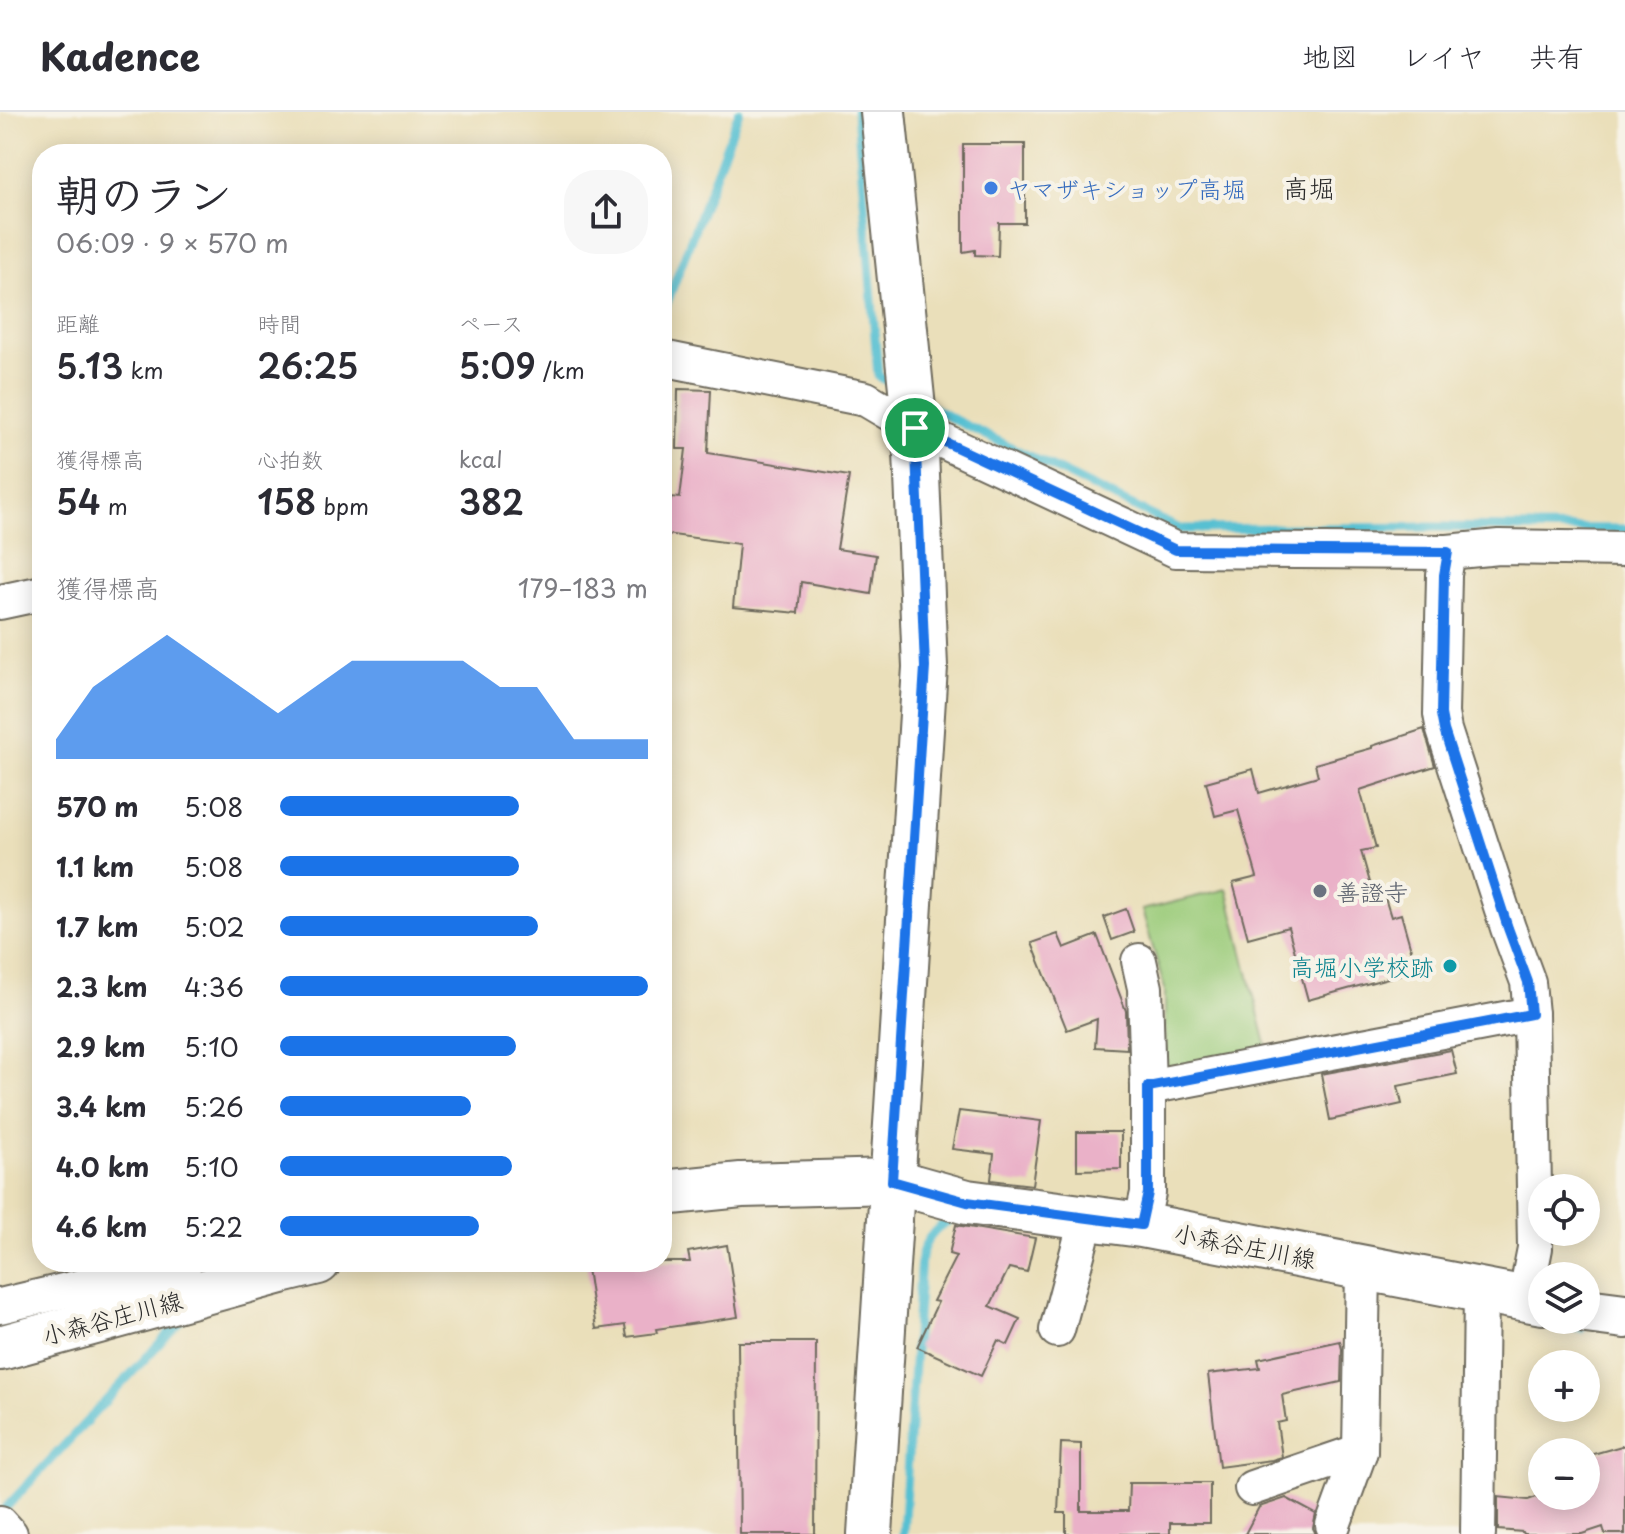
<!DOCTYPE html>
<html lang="ja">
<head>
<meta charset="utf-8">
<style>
	:root { --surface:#fff; --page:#f7f7f7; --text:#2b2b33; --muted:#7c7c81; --line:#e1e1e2; --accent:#1a73e8 }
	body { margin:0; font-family:"Playpen Sans","Klee One",sans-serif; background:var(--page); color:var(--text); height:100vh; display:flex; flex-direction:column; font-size:30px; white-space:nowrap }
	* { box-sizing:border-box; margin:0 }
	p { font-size:26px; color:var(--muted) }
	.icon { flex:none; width:44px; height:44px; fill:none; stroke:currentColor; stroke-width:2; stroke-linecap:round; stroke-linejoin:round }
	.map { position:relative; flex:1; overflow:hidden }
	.side { position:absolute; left:32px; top:32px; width:640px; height:1128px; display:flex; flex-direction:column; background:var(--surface); border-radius:32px; box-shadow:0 4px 20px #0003 }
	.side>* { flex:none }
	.controls { position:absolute; left:1528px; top:1062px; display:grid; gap:16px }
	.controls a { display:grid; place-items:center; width:72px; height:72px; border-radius:50%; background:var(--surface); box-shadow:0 4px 20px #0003; font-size:40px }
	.pin { position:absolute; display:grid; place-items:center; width:68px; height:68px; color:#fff; margin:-34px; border:4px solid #fff; border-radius:50%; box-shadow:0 2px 8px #0007 }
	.round { display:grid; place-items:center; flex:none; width:84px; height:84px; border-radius:32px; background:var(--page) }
	.overview { display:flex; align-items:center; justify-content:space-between; height:136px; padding:0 24px }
	h1 { font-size:44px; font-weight:600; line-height:60px }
	.stats { display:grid; grid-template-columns:repeat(3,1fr); gap:12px; height:136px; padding:8px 24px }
	.stats div { display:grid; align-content:center }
	.stats b { font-size:34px; font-weight:600 }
	.stats small { font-size:22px; font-weight:400 }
	.stats p { font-size:22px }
	.chart { height:224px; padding:16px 24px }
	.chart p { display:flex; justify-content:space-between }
	.chart svg { width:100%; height:144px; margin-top:8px; fill:var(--accent); opacity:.7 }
	ul { padding:0 24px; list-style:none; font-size:26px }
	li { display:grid; grid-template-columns:128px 96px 1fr; align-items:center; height:60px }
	li i { height:20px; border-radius:10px; background:var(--accent) }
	header { display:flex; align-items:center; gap:48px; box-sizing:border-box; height:112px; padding:0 40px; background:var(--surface); border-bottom:2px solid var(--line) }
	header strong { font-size:38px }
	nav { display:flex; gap:44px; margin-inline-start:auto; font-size:28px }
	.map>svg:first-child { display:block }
</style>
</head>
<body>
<header>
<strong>Kadence</strong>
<nav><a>地図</a><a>レイヤ</a><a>共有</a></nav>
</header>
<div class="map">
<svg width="1625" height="1422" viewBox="0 0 1625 1422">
	<rect width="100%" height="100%" fill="#f7f3e8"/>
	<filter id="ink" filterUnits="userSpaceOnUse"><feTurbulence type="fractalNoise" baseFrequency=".0125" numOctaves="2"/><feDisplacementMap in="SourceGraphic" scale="16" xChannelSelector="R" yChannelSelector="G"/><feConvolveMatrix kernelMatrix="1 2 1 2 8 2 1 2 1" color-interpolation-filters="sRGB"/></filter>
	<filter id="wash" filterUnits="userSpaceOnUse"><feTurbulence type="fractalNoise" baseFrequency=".006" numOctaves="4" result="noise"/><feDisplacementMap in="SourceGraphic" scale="32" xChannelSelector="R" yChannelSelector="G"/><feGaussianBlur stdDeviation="1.8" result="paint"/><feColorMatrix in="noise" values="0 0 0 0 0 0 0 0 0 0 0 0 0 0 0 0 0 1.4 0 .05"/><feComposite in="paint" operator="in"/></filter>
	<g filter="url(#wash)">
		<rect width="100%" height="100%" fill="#eadfba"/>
		<!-- green -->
		<path fill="#9ccc7b" stroke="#647c53" stroke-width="2" d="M 1227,777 L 1268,940 L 1165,965 L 1165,877 L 1142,798 Z"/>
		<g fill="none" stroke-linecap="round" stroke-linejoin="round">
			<!-- stream -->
			<g stroke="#56c0d2" stroke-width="9">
				<path d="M 857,0 L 878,264 L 899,276"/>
				<path d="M 662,204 L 739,0"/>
				<path d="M 926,292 L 955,308 L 1180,417 L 1436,415 L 1625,417"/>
				<path d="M 1534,1209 L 1582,1217"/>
				<path d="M 0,1402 L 185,1204"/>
				<path d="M 903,1422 L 921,1145 C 925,1126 941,1109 960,1105"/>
			</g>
		</g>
		<g id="blocks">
			<!-- building -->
			<g fill="#eab1c8">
				<path d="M 963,32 L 1025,32 L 1025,111 L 999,111 L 998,144 L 975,143 L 975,138 L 963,140 Z"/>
				<path d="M 678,277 L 711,278 L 708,341 L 849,364 L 837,437 L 876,443 L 871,482 L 801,470 L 798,501 L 733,495 L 739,432 L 665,422 L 671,385 L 680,386 L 686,337 L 677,337 Z"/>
				<path d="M 1424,617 L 1435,654 L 1360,678 L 1376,736 L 1361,739 L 1375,788 L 1385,786 L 1391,805 L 1401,802 L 1412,841 L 1402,844 L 1406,861 L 1308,888 L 1288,815 L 1248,826 L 1233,771 L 1257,765 L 1238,698 L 1215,704 L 1206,670 L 1253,657 L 1259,681 L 1318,664 L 1315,652 L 1372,636 L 1372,634 Z"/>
				<path d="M 1126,797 L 1134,820 L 1112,828 L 1104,805 Z"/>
				<path d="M 1058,822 L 1064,836 L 1097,823 L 1126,899 L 1127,937 L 1095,935 L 1097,907 L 1067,918 L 1032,831 Z"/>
				<path d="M 1451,938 L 1457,962 L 1398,974 L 1402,992 L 1330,1008 L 1321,962 Z"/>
				<path d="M 959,999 L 1041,1009 L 1032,1073 L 991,1068 L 994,1042 L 952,1037 Z"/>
				<path d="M 1077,1020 L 1121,1020 L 1121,1057 L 1077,1058 Z"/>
				<path d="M 956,1113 L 1035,1126 L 1027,1160 L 1009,1156 L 990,1194 L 1020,1207 L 1008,1233 L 998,1228 L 981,1264 L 917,1235 L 938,1190 L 933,1189 L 956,1144 L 949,1142 Z"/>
				<path d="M 727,1133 L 738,1205 L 656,1217 L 657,1221 L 627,1225 L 625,1213 L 596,1217 L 586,1150 L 690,1150 L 688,1140 Z"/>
				<path d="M 1340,1229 L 1342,1237 L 1341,1270 L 1282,1283 L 1286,1309 L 1277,1311 L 1282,1345 L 1272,1348 L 1219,1355 L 1208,1262 L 1260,1256 L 1258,1247 Z"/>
				<path d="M 738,1230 L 816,1230 L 815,1422 L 740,1422 Z"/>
				<path d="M 1061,1331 L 1081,1332 L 1081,1399 L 1128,1399 L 1129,1371 L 1210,1371 L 1210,1411 L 1170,1411 L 1170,1422 L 1066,1422 L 1066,1401 L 1058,1401 Z"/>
				<path d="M 1625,1333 L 1625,1422 L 1605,1422 L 1603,1415 L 1582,1422 L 1524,1422 L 1523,1420 L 1498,1418 L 1498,1385 L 1528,1388 L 1542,1383 L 1542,1384 L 1586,1384 L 1586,1344 Z"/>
				<path d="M 1286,1386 L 1316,1402 L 1313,1416 L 1316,1422 L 1245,1422 L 1259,1395 Z"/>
			</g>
		</g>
	</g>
	<g filter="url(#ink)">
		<use href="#blocks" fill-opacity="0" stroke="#6e6a5d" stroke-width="2"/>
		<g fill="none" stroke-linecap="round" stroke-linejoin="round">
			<defs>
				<g id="street">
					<path d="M 662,246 L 866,287 L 915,316 L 1176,438 L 1448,440 L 1499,435 L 1625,437"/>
					<path d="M 1448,440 L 1444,463 L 1441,602 L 1444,618 L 1508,816 L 1528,870 L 1531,902 L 1535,1136 L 1525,1187"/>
					<path d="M 0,490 L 42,481"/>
					<path d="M 1139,849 L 1145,876 L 1148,975 L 1148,1081 L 1141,1113"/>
					<path d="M 1148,975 L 1531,902"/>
					<path d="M 0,1194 L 185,1150"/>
					<path d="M 1057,1218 L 1087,1105"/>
					<path d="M 1252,1376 L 1360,1339"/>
					<path d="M 0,1411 L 10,1422"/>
					<path d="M 1333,1413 L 1360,1339 L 1363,1156"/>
					<path d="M 1478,1422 L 1481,1178"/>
				</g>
				<g id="secondary">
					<path d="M 662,1081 L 741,1073 L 892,1069 L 967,1090 L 1141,1113 L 1542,1190"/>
					<path d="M 1586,1199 L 1625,1204"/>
					<path d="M 0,1236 L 281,1159 L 318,1150"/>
					<path d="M 870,1422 L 925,555 L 915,316 L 883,0"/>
				</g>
			</defs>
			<!-- street casing -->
			<use href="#street" stroke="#6e6a5d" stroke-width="38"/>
			<!-- secondary casing -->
			<use href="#secondary" stroke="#6e6a5d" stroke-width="48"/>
			<!-- street -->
			<use href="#street" stroke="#fff" stroke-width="34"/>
			<!-- secondary -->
			<use href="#secondary" stroke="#fff" stroke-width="44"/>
		</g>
	</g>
	<g fill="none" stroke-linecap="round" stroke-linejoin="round" filter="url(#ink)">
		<defs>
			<path id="route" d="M 915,316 L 1176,438 L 1448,440 L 1444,463 L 1441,602 L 1444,618 L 1508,816 L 1528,870 L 1531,902 L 1148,975 L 1148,1081 L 1141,1113 L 967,1090 L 892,1069 L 925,555 Z"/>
		</defs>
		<!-- route casing -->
		<use href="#route" stroke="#fff" stroke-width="16"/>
		<!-- route -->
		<use href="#route" stroke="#1a73e8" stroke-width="10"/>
	</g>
	<!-- markers -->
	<circle fill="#3f7fe0" stroke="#f7f3e8" stroke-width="3" cx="991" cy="76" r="8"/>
	<circle fill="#6b7280" stroke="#f7f3e8" stroke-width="3" cx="1320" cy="779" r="8"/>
	<circle fill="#0f9aa8" stroke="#f7f3e8" stroke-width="3" cx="1450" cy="854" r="8"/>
	<g text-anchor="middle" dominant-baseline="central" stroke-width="8" stroke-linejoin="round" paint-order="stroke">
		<!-- shop labels -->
		<g font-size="24" fill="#366cbe" stroke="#f7f3e8" text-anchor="start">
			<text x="1007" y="76">ヤマザキショップ高堀</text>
		</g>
		<!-- worship labels -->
		<g font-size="24" fill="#5b616d" stroke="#f7f3e8" text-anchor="start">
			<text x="1336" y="779">善證寺</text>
		</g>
		<!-- culture labels -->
		<g font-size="24" fill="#0d838f" stroke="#f7f3e8" text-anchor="end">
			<text x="1434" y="854">高堀小学校跡</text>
		</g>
		<!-- street labels -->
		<g font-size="24" fill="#2b2b2b" stroke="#f7f3e8">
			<text transform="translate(1245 1133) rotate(11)">小森谷庄川線</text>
			<text transform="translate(112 1205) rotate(-15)">小森谷庄川線</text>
		</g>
		<!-- neighbourhood labels -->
		<g font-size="26" fill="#2b2b2b" stroke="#f7f3e8">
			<text x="1309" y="75">高堀</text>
		</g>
	</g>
</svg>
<div class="controls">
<a><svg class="icon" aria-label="locate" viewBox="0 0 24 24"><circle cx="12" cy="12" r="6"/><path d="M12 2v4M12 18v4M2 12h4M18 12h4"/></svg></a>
<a><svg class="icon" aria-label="layers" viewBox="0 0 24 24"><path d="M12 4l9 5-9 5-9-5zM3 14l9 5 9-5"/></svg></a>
<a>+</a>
<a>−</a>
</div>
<div class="pin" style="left:915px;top:316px;background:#1e9e55"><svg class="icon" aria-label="arrive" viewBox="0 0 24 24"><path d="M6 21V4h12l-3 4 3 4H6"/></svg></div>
<section class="side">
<div class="overview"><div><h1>朝のラン</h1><p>06:09 · 9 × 570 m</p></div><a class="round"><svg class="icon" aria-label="share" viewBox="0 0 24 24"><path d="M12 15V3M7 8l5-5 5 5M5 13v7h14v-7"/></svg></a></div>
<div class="stats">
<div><p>距離</p><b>5.13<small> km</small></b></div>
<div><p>時間</p><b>26:25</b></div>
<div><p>ペース</p><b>5:09<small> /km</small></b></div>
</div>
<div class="stats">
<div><p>獲得標高</p><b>54<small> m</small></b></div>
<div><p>心拍数</p><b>158<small> bpm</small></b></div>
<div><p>kcal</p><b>382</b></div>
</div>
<div class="chart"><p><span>獲得標高</span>179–183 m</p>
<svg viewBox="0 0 160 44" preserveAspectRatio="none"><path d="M0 44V38L10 22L20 14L30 6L40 14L50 22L60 30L70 22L80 14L90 14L100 14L110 14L120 22L130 22L140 38L150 38L160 38V44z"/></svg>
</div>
<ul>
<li><b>570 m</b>5:08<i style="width:65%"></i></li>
<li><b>1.1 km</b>5:08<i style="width:65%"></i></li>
<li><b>1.7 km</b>5:02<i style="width:70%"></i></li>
<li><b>2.3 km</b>4:36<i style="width:100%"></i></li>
<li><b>2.9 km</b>5:10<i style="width:64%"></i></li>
<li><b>3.4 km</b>5:26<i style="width:52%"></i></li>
<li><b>4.0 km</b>5:10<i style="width:63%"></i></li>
<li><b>4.6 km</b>5:22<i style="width:54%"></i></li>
</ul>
</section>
</div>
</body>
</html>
